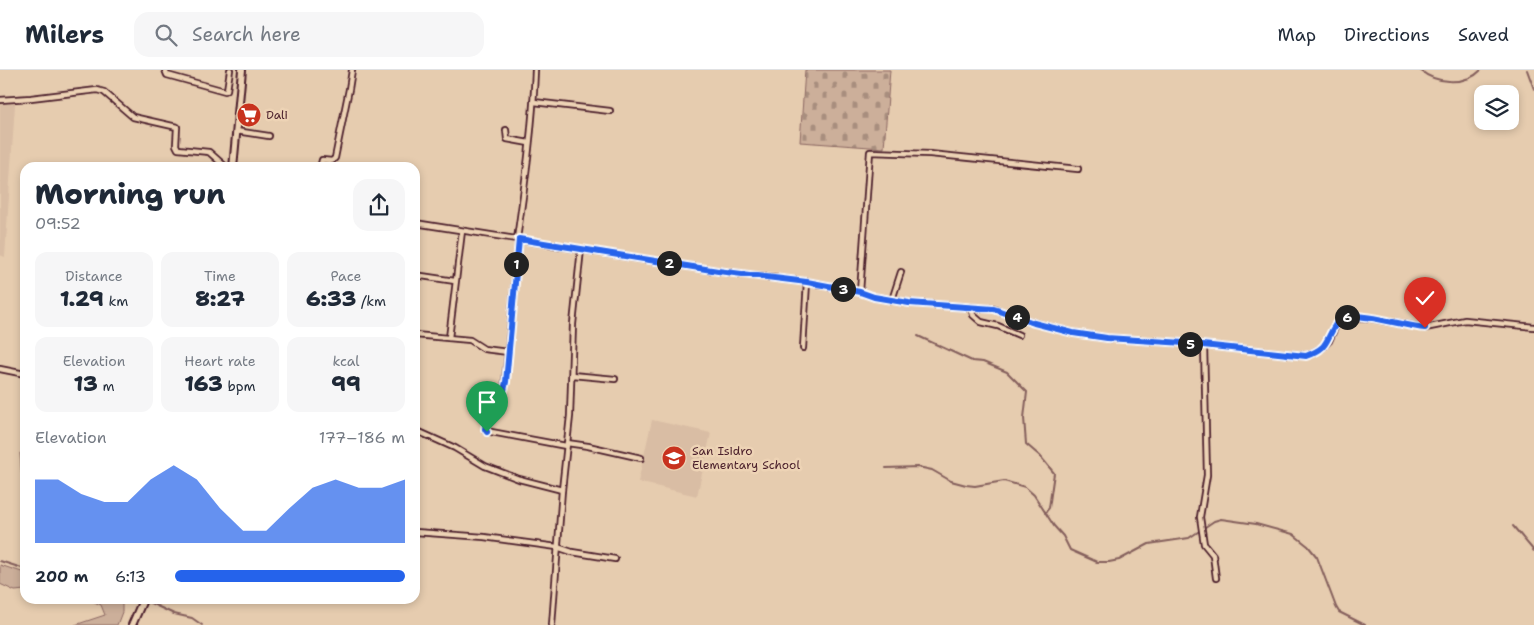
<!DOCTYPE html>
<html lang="en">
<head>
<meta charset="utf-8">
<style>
	:root { --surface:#fff; --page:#f6f6f7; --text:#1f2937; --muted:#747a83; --line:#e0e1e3; --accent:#2563eb }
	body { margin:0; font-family:"Shantell Sans",sans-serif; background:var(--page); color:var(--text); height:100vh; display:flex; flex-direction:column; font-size:19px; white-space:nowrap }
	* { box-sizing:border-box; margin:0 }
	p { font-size:16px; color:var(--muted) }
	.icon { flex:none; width:28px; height:28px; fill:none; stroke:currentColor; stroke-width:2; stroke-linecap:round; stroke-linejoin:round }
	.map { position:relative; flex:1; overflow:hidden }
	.side { position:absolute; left:20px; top:92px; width:400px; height:442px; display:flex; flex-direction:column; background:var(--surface); border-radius:15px; box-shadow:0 2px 8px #0003 }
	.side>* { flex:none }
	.controls { position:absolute; left:1474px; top:15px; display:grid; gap:10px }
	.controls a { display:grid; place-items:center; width:45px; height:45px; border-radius:10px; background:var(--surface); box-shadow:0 2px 8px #0003; font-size:25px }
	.pin { position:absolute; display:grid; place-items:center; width:42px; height:42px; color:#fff; margin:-51px -21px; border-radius:50% 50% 50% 0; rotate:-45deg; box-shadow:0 0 5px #0007 }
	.pin .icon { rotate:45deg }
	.km { position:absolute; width:25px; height:25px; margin:-12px; border-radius:50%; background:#222; color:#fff; font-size:14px; line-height:25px; text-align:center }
	.round { display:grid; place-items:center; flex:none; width:52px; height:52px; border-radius:15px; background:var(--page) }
	.overview { display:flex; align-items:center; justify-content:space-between; height:85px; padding:0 15px }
	h1 { font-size:28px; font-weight:800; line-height:38px }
	.stats { display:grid; grid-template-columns:repeat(3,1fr); gap:8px; height:85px; padding:5px 15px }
	.stats div { display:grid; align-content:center; border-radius:12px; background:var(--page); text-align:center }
	.stats b { font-size:21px; font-weight:800 }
	.stats small { font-size:14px; font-weight:400 }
	.stats p { font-size:14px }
	.chart { height:140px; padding:10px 15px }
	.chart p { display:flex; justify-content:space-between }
	.chart svg { width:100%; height:90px; margin-top:5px; fill:var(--accent); opacity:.7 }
	ul { padding:0 15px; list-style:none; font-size:16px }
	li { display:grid; grid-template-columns:80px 60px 1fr; align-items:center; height:38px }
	li i { height:12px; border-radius:6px; background:var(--accent) }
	header { display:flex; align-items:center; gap:30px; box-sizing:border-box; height:70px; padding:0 25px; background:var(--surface); border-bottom:1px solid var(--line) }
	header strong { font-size:24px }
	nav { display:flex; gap:28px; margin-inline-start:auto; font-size:18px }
	.search { width:350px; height:45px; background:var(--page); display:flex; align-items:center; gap:12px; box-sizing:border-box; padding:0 18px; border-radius:15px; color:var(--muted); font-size:19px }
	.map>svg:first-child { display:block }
</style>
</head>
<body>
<header>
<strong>Milers</strong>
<div class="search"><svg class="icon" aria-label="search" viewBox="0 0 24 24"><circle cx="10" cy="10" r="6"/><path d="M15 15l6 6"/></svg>Search here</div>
<nav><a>Map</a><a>Directions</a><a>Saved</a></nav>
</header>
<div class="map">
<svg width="1534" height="555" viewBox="0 0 1534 555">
	<defs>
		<pattern id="forest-firs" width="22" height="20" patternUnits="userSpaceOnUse" patternTransform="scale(1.25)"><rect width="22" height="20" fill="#ccaf9a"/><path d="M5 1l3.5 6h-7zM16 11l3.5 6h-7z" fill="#a88e7e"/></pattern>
		<pattern id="cemetery-stones" width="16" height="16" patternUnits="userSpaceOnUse" patternTransform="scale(1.25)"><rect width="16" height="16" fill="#ccaf9a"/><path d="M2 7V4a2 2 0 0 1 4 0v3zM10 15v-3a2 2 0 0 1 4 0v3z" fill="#a88e7e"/></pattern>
	</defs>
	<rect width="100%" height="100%" fill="#e6ccaf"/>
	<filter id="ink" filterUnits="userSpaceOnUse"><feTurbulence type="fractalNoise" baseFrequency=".02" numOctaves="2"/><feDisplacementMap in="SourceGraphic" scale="10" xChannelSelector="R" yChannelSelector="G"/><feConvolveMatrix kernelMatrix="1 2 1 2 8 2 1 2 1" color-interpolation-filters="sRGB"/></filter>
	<g filter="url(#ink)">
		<!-- built -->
		<g fill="#d9bda4">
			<path d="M 0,34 L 15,34 L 5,187 L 0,185 Z"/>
			<path d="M 652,350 L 711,363 L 697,426 L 638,412 Z"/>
		</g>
		<!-- grass -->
		<g fill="#ccaf9a" stroke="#8b6762">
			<path d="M 0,495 L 25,503 L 25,520 L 15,521 L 0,514 Z"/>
			<path d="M 90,530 L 122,530 L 122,542 L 117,555 L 75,555 L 105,545 L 101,535 Z"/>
		</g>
		<!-- forest -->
		<path fill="url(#forest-firs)" stroke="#8b6762" d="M 20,383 L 25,384 L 25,453 Z"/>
		<!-- cemetery -->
		<path fill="url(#cemetery-stones)" stroke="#8b6762" d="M 805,0 L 890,0 L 884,78 L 800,72 Z"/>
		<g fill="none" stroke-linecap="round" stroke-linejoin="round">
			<!-- stream -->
			<g stroke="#845f5c" stroke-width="2">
				<path d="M 1420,0 C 1436,14 1466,16 1481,0"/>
				<path d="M 1527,0 L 1534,19"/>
				<path d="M 918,266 L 972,291 L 983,292 L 1007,302 L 1027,322 L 1024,348 L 1026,374 L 1040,386 L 1054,403 L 1049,438 L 1045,443"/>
				<path d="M 886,398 L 918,397 L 932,400 L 951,411 L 966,415 L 975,416 L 1004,411 L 1025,417 L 1034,425 L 1054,456 L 1063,466 L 1070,480 L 1097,492 L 1109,492 L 1119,490 L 1149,474 L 1189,468 L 1214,451 L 1221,449 L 1256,454 L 1293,464 L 1308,476 L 1317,487 L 1336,537 L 1339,542 L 1365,555"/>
				<path d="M 1513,456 L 1534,481"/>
				<path d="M 0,491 L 25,499"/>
				<path d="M 144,530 L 174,544 L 192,548 L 202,555"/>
			</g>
			<defs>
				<g id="street">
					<path d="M 165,0 L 167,5 L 225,21 L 227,20 L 230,0"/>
					<path d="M 0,30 L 31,28 L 97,20 L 104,22 L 133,47 L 177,57 L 176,75 L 178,79 L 209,82 L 227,98"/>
					<path d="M 534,32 L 610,41"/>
					<path d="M 506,60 L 507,69 L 529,73"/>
					<path d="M 236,61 L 269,66"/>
					<path d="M 320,98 L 322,90 L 332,91 L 335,88 L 349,19 L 352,0"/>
					<path d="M 415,153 L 718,201 L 807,212 L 860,222 L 874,227 L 909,233 L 994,239 L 1035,253 L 1073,263 L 1107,268 L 1184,273 L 1306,286 L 1322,278 L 1329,271 L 1337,253 L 1345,247 L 1370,248 L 1425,258 L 1465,250 L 1534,257"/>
					<path d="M 517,169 C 525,113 533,57 535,0"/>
					<path d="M 415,205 L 455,211"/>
					<path d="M 860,222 L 870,82 L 930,84 L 1078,99"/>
					<path d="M 892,230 L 901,202"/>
					<path d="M 971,237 L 973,245 L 981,252 L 998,256 L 1019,265"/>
					<path d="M 415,265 L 470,270 L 484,279 L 508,282 L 519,169"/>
					<path d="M 449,268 L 462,161"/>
					<path d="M 1204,275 L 1207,405 L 1200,447 L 1204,474 L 1213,485 L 1216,508"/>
					<path d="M 803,278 L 807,212"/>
					<path d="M 508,282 L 505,312 L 502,329 L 488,341 L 486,345 L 486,361 L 566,376"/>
					<path d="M 0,299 L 25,304"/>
					<path d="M 572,305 L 615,309"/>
					<path d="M 415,360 L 455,378 L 485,396 L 519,409 L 562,420"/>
					<path d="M 567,373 L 588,376 L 641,388"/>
					<path d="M 415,462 L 484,467 L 557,477 L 572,482 L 615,489"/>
					<path d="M 552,555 L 562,420 L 570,346 L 573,254 L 581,179"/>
				</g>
				<g id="secondary">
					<path d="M 233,98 L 242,0"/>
					<path d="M 132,555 L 143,530"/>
				</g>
			</defs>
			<!-- street casing -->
			<use href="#street" stroke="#4a1f2b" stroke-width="8"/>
			<!-- secondary casing -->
			<use href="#secondary" stroke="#4a1f2b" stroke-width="10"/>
			<!-- street -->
			<use href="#street" stroke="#edd3b5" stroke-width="4.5"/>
			<!-- secondary -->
			<use href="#secondary" stroke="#edd3b5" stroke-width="6"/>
		</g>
	</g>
	<g fill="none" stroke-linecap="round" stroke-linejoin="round" filter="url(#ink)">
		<defs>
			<path id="route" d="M 487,362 L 485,359 L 488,341 L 502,328 L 506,312 L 519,169 L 718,201 L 807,212 L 860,222 L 874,227 L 909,233 L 994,239 L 1034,253 L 1073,263 L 1107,268 L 1184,273 L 1306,286 C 1330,277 1324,272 1336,254 C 1339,251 1341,248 1345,247 C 1366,243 1403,256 1425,258"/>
		</defs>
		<!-- route casing -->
		<use href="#route" stroke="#fff" stroke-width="10"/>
		<!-- route -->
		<use href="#route" stroke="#2563eb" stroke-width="6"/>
	</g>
	<!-- icons -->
	<defs>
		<symbol id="supermarket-disc" viewBox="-11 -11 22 22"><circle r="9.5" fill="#c8321e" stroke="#edd3b5"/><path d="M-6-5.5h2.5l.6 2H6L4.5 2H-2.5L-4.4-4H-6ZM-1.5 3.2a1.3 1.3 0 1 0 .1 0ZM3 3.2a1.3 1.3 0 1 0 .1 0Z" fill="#fff"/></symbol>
		<symbol id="school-disc" viewBox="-11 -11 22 22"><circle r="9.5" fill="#c8321e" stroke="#edd3b5"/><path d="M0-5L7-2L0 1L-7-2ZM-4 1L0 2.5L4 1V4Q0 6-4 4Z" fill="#fff"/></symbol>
	</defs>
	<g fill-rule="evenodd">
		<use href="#supermarket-disc" x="235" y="31" width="28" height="28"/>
		<use href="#school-disc" x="660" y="374" width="28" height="28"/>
	</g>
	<g text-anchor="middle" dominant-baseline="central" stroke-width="5" stroke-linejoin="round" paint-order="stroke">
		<!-- poi labels -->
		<g font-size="12" fill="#4a1f2b" stroke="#edd3b5" text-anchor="start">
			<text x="266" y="45">Dali</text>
			<text x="692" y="381">San Isidro<tspan x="692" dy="14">Elementary School</tspan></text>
		</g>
	</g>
</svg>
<div class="controls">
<a><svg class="icon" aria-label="layers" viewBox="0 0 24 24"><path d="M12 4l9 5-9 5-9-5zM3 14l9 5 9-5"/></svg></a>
</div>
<div class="pin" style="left:487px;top:362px;background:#1e9e55"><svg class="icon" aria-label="arrive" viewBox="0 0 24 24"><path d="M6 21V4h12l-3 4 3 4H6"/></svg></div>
<div class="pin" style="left:1425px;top:258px;background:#d93025"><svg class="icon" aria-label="check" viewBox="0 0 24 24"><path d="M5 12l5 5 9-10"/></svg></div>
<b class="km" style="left:516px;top:194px">1</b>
<b class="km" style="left:669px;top:193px">2</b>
<b class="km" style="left:843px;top:219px">3</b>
<b class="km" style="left:1017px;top:247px">4</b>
<b class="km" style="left:1190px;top:274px">5</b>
<b class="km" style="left:1347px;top:247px">6</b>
<section class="side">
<div class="overview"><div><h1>Morning run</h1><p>09:52</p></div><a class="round"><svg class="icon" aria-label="share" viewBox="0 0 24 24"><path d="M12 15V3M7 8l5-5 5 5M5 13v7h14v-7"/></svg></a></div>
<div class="stats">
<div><p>Distance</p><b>1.29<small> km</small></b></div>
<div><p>Time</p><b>8:27</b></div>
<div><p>Pace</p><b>6:33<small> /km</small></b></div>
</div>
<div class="stats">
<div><p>Elevation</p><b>13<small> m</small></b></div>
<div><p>Heart rate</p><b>163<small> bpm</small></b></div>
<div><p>kcal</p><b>99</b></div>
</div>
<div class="chart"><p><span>Elevation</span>177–186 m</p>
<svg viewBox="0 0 160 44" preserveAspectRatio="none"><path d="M0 44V13L10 13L20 20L30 24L40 24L50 13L60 6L70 13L80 27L90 38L100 38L110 27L120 17L130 13L140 17L150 17L160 13V44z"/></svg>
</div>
<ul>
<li><b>200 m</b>6:13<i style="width:100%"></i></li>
</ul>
</section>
</div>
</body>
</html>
